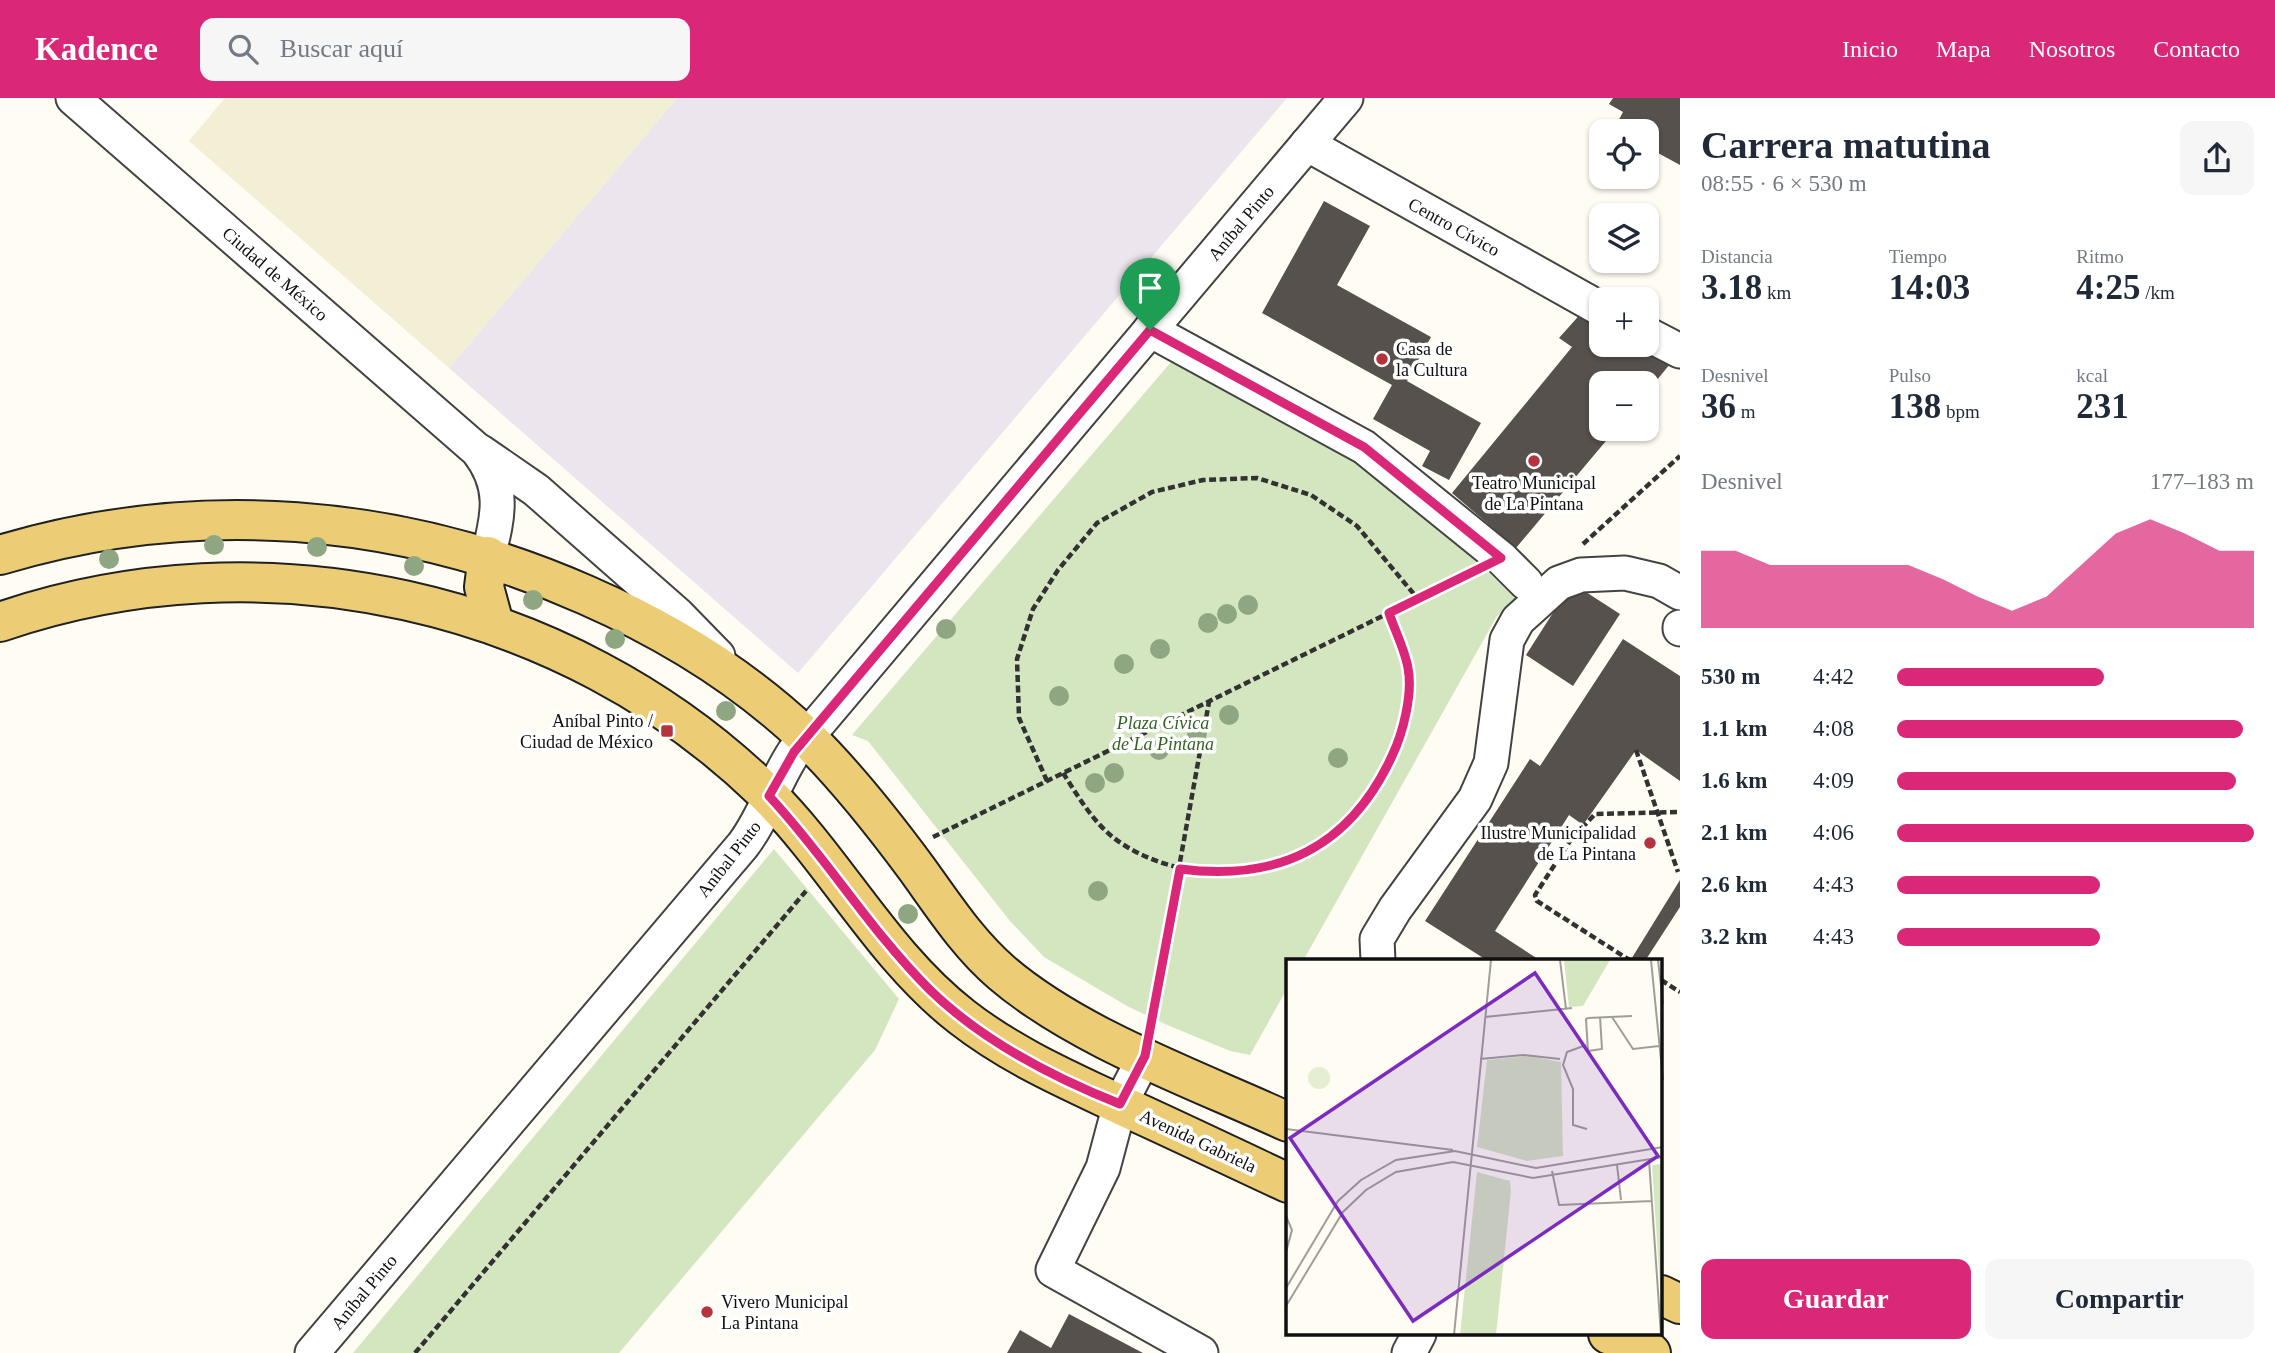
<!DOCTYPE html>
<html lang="es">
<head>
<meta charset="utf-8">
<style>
	:root { --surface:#fff; --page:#f6f6f7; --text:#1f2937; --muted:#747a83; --accent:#db2777 }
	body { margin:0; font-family:"Times New Roman",serif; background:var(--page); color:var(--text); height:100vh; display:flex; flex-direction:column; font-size:26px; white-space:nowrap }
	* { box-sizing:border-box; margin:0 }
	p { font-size:23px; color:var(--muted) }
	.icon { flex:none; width:38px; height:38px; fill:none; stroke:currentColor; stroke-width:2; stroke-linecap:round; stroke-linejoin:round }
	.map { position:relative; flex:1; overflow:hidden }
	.panel { display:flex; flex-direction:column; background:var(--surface); width:595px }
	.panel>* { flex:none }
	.controls { position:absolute; left:1589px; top:21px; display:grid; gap:14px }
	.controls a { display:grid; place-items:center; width:70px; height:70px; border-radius:14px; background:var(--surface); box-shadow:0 2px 5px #0004; font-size:35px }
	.pin { position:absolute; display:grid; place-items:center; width:60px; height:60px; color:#fff; margin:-72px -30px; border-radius:50% 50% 50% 0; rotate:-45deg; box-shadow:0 0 7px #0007 }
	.pin .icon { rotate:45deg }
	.round { display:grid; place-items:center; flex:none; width:74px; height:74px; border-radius:14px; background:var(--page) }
	.headline { display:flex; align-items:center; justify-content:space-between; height:119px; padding:0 21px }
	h1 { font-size:38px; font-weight:700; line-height:52px }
	.metrics { display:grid; grid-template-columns:repeat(3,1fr); gap:10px; height:119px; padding:7px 21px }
	.metrics div { display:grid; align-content:center }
	.metrics b { font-size:35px; font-weight:700 }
	.metrics small { font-size:19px; font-weight:400 }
	.metrics p { font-size:19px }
	.chart { height:196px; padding:14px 21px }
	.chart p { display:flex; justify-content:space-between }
	.chart svg { width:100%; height:126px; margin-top:7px; fill:var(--accent); opacity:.7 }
	.action { display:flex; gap:14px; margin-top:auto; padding:14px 21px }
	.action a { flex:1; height:80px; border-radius:14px; background:var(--accent); color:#fff; font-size:28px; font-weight:700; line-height:80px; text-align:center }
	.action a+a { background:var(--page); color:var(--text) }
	ul { padding:0 21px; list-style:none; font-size:23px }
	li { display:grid; grid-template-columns:112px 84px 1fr; align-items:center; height:52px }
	li i { height:18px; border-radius:9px; background:var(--accent) }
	header { display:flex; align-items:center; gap:42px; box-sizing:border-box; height:98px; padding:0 35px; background:var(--accent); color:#fff }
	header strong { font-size:33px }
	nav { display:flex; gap:38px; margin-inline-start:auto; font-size:24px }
	.search { width:490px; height:63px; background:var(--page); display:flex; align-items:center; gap:18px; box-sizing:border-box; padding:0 24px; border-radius:14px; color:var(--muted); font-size:26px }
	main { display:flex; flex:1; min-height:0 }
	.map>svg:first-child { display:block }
</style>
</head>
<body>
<header>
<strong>Kadence</strong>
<div class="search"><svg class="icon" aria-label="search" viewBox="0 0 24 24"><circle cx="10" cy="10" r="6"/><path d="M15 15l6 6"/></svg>Buscar aquí</div>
<nav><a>Inicio</a><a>Mapa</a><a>Nosotros</a><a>Contacto</a></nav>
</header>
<main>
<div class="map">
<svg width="1680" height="1255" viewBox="0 0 1680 1255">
	<rect width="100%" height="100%" fill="#fefcf3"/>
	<!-- industrial -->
	<path fill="#ece5ed" d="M 677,0 L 1287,0 L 798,575 L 449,270 Z"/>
	<!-- farmland -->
	<path fill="#f2efd5" d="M 225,0 L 677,0 L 449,270 L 189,43 Z"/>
	<!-- green -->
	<g fill="#d4e6bf">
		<path d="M 1177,257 L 1386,374 L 1519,504 L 1497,518 L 1303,863 L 1288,863 L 1288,889 L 1250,957 L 1230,953 L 1165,926 L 1127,908 L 1044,859 L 1010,823 L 868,643 L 852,637 Z"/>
		<path d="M 774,751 L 899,901 L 875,952 L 619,1255 L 353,1255 Z"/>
	</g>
	<!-- building -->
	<g fill="#57514d">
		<path d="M 1613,0 L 1680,0 L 1680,67 L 1647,49 L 1647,33 L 1614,31 L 1623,14 L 1609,6 Z"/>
		<path d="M 1324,103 L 1370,128 L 1337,187 L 1431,239 L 1407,283 L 1481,325 L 1449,382 L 1422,368 L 1430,353 L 1373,321 L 1392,287 L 1262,215 Z"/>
		<path d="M 1584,212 L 1601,221 L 1601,247 L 1647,247 L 1675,260 L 1647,294 L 1647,285 L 1601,285 L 1601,331 L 1616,331 L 1516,450 L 1452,395 L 1572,249 L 1559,240 Z"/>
		<path d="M 1572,485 L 1620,516 L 1573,588 L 1526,557 Z"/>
		<path d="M 1623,541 L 1680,578 L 1680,683 L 1636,652 L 1583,727 L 1569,717 L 1495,833 L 1541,863 L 1488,863 L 1425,823 L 1530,661 L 1540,668 Z"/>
		<path d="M 1680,782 L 1680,809 L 1645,863 L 1630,863 Z"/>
		<path d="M 1069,1216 L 1143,1255 L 1007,1255 L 1020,1232 L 1051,1250 Z"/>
	</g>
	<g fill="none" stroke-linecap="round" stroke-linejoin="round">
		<defs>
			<g id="minor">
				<path d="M 73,0 L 477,352 C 505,387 499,417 488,458"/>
				<path d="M 1307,46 L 1601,211"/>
				<path d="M 1150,232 L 1364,349 L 1501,460 L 1526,485"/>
				<path d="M 1647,236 L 1680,253"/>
				<path d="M 481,354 L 536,392 L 678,517 L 718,558"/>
				<path d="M 1680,529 L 1680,531"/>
				<path d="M 1378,863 L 1377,841 L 1395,811 L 1475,701 L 1491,665 L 1507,542 L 1518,522 L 1559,485 L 1581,477 L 1625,475 L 1659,483 L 1680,495"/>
				<path d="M 1145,958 L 1120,1006 L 1103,1070 L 1053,1172 L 1201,1255"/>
				<path d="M 312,1255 L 743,747 C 765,718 774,684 794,654 L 1346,0"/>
				<path d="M 1409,1255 L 1419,1236"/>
			</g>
			<g id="major">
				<path d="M 0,457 C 196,398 400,415 586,497 C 666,532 742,578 806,639 C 847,679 883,725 917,771 C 943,807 968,846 1002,875 C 1078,940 1197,982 1288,1024"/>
				<path d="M 488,458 L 484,489 L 494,526"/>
				<path d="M 0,524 C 262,434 566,500 765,694 C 836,764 882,857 962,919 C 1012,958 1068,982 1125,1009 C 1180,1034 1234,1060 1288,1085"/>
				<path d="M 1661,1197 L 1680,1206"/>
				<path d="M 1608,1236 L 1651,1255"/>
			</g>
		</defs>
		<!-- minor casing -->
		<use href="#minor" stroke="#434343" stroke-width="37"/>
		<!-- major casing -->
		<use href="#major" stroke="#212121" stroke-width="42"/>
		<!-- path -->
		<g stroke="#323232" stroke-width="4.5" stroke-dasharray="7 3.5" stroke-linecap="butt">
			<path d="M 1583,446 L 1680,358"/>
			<path d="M 1636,652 L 1678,774"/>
			<path d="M 1063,675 C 1080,701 1096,730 1124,747 C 1186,786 1270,782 1330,742 C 1357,724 1377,690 1390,662 C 1402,637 1414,598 1408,570 C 1404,551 1395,533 1389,515"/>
			<path d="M 1047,683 L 1019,620 L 1017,561 L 1033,511 L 1058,472 L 1097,425 L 1152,394 L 1203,382 L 1257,380 L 1311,397 L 1357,428 L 1418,501"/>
			<path d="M 933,739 L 1472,474"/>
			<path d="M 1631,863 L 1537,803 L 1535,797 L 1570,743 L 1595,716 L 1680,714"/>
			<path d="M 1661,882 L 1680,894"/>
			<path d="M 1150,929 L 1209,604"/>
			<path d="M 415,1255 L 806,793"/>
		</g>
		<!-- minor -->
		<use href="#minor" stroke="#fff" stroke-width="33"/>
		<!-- major -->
		<use href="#major" stroke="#eccd75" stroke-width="38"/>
	</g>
	<!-- trees -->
	<g fill="#8ea782">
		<circle cx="214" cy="447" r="10"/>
		<circle cx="317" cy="449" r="10"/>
		<circle cx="109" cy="461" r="10"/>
		<circle cx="414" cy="468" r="10"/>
		<circle cx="533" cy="502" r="10"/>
		<circle cx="1248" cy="507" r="10"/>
		<circle cx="1227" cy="516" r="10"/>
		<circle cx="1208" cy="525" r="10"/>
		<circle cx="946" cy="531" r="10"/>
		<circle cx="615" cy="541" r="10"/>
		<circle cx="1160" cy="551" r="10"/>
		<circle cx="1124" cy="566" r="10"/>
		<circle cx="1059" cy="598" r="10"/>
		<circle cx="726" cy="613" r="10"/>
		<circle cx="1229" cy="617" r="10"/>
		<circle cx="1197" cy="635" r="10"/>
		<circle cx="1159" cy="652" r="10"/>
		<circle cx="1338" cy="660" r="10"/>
		<circle cx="1114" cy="675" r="10"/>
		<circle cx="1095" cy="685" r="10"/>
		<circle cx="1098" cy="793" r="10"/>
		<circle cx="908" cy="816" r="10"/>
	</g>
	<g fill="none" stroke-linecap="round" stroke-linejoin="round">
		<defs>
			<path id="route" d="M 1150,232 L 1364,349 L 1501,460 L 1389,515 C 1395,533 1405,552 1408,570 C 1413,596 1403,635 1392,658 C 1350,749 1279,784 1180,771 L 1145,958 L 1120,1006 C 1052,979 982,943 929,891 C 870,832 826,759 769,698 L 794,654 Z"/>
		</defs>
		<!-- route casing -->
		<use href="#route" stroke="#fff" stroke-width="14"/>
		<!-- route -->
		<use href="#route" stroke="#db2777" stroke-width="9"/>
	</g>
	<!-- markers -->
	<g fill="#b4333c" stroke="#fff" stroke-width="2.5">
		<circle cx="1382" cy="261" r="7"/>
		<circle cx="1534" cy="363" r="7"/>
		<rect x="660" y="626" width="14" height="14" rx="3.5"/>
		<circle cx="1650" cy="745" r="7"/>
		<circle cx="707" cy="1214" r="7"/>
	</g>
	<g text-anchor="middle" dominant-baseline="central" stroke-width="7" stroke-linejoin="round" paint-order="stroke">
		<!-- street labels -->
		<g font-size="18" fill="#101010" stroke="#fff">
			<text transform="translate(1241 125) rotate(-50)">Aníbal Pinto</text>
			<text transform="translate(1454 129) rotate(29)">Centro Cívico</text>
			<text transform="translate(275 176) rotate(41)">Ciudad de México</text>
			<text transform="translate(729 761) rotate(-52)">Aníbal Pinto</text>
			<text transform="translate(1198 1043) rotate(25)">Avenida Gabriela</text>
			<text transform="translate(364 1194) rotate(-50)">Aníbal Pinto</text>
		</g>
		<!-- poi labels -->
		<g font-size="18" fill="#101010" stroke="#fff" text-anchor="start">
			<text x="1396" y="251">Casa de<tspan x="1396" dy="21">la Cultura</tspan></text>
			<text x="1534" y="385" text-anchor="middle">Teatro Municipal<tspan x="1534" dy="21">de La Pintana</tspan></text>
			<text x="653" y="623" text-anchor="end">Aníbal Pinto /<tspan x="653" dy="21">Ciudad de México</tspan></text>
			<text x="1636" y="735" text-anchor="end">Ilustre Municipalidad<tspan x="1636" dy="21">de La Pintana</tspan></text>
			<text x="721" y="1204">Vivero Municipal<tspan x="721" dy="21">La Pintana</tspan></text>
		</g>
		<!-- park labels -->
		<g font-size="18" font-style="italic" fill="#336225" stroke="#fff">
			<text x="1163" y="625">Plaza Cívica<tspan x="1163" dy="21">de La Pintana</tspan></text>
		</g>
	</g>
	<!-- overview -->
	<g transform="translate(1286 861)">
		<rect width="376" height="376" fill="#fefcf3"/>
		<path d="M 278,1 L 324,1 L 297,47 L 283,48 ZM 243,97 L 275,103 L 277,197 L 241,202 L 191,188 L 201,101 ZM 375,205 L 376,214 L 376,356 L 366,206 ZM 191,213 L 224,222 L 225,232 L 210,376 L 174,376 Z" fill="#d4e6bf"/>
		<path d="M22 119a11 11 0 1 1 22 0a11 11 0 1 1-22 0Z" fill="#e4eed0"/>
		<path fill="none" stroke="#9f9e98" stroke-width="2" d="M 274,1 L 280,50M 365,1 L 377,121M 372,1 L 377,45M 199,58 L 286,49M 314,58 L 316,90 L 302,92 L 300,60 L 302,59 L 346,57M 326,58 L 347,90 L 373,87M 300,86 L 281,93 L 277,106 L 287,130 L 287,166 L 301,170M 194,100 L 237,96 L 274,100M 0,170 L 167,191M 363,201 L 375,376M 331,206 L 335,241M 266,212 L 273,246 L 366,242M 0,257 L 6,271 L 0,293M 0,329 L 52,242 L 75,221 L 110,201 L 169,192 L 250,209 L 377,188M 0,347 L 57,253 L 80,231 L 110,213 L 167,203 L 247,219 L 377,198M 168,376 L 205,1"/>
		<path fill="#7b2cbf" fill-opacity="0.15" stroke="#7b2cbf" stroke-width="3.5" d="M 249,14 L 372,197 L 127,362 L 4,179 Z"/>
		<rect width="376" height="376" fill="none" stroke="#101010" stroke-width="3.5"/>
	</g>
</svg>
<div class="controls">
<a><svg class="icon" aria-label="locate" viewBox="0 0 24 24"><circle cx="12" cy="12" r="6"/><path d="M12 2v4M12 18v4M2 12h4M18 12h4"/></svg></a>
<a><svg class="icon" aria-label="layers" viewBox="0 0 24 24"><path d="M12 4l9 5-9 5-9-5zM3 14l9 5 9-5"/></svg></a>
<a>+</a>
<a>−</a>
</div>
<div class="pin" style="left:1150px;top:232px;background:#1e9e55"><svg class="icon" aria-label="arrive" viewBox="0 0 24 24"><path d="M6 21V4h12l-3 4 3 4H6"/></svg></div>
</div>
<section class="panel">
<div class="headline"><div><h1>Carrera matutina</h1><p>08:55 · 6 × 530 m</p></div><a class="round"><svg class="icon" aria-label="share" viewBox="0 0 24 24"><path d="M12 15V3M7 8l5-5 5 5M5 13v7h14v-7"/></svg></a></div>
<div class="metrics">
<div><p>Distancia</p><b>3.18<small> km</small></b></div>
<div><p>Tiempo</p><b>14:03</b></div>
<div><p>Ritmo</p><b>4:25<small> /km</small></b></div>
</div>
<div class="metrics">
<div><p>Desnivel</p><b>36<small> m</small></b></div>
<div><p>Pulso</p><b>138<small> bpm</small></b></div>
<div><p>kcal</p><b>231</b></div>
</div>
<div class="chart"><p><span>Desnivel</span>177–183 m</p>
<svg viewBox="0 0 160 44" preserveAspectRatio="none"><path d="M0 44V17L10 17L20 22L30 22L40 22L50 22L60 22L70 27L80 33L90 38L100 33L110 22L120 11L130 6L140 11L150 17L160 17V44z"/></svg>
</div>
<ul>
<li><b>530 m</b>4:42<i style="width:58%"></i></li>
<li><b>1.1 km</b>4:08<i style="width:97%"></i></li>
<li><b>1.6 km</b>4:09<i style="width:95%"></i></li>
<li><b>2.1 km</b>4:06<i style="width:100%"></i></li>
<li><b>2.6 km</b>4:43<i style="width:57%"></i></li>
<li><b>3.2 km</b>4:43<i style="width:57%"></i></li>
</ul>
<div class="action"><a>Guardar</a><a>Compartir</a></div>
</section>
</main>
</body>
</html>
